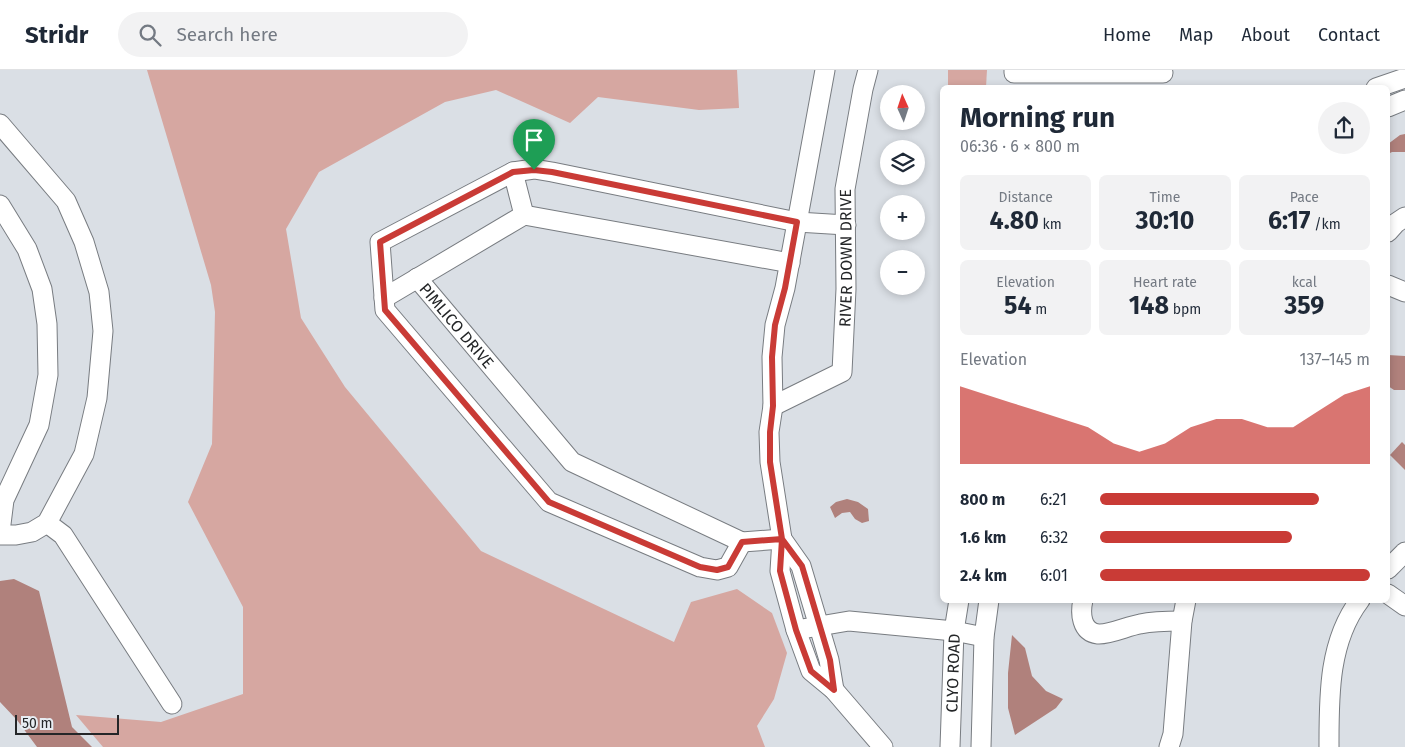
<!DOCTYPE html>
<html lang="en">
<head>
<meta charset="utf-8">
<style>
	:root { --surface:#fff; --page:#f2f2f3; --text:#1f2937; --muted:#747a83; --line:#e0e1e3; --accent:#c93b36 }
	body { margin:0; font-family:"Fira Sans",sans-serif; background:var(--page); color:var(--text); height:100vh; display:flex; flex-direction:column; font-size:19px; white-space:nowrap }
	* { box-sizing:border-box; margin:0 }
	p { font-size:16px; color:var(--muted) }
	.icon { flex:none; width:28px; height:28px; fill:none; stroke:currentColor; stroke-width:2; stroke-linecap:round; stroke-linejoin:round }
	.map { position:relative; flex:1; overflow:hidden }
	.sheet { position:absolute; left:940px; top:15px; width:450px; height:518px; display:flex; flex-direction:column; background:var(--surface); border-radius:8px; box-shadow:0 2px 8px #0003 }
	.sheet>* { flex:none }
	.needle { width:32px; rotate:357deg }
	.buttons { position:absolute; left:880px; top:15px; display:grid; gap:10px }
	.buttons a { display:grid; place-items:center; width:45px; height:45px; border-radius:50%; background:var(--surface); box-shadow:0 2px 8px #0003; font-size:25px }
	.scale { position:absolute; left:15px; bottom:12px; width:104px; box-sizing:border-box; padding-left:5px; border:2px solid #242628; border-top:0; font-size:14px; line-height:18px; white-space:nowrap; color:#242628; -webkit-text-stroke:4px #e7ecf2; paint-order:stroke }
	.pin { position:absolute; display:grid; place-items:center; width:42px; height:42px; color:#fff; margin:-51px -21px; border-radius:50% 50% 50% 0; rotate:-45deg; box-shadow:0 0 5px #0007 }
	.pin .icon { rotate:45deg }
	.round { display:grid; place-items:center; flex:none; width:52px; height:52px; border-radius:26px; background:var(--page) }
	.summary { display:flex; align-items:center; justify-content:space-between; height:85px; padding:0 20px }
	h1 { font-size:28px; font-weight:700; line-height:38px }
	.figures { display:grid; grid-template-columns:repeat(3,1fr); gap:8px; height:85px; padding:5px 20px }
	.figures div { display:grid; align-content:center; border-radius:8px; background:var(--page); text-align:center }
	.figures b { font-size:25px; font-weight:700 }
	.figures small { font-size:14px; font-weight:400 }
	.figures p { font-size:14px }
	.chart { height:140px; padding:10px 20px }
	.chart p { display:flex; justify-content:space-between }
	.chart svg { width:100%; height:90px; margin-top:5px; fill:var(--accent); opacity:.7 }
	ul { padding:0 20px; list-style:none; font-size:16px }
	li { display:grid; grid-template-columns:80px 60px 1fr; align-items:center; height:38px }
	li i { height:12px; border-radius:6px; background:var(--accent) }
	header { display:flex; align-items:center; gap:30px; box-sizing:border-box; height:70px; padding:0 25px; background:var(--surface); border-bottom:1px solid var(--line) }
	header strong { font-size:24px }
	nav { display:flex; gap:28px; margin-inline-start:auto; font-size:18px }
	.search { width:350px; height:45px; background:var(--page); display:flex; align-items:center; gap:12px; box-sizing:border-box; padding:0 18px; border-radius:28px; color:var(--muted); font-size:19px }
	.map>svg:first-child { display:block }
</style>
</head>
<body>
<header>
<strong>Stridr</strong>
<div class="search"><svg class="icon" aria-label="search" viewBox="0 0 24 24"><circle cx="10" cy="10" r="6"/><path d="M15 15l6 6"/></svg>Search here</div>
<nav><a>Home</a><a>Map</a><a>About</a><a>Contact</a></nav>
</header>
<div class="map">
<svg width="1405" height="677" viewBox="0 0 1405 677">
	<rect width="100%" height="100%" fill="#dadfe5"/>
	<!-- green -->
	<g fill="#d6a7a1">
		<path d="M 147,0 L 737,0 L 739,38 L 699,40 L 598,27 L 570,53 L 496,20 L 445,32 L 319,102 L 286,159 L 301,248 L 345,317 L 481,481 L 674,572 L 691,532 L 737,519 L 772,543 L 787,583 L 774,629 L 757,656 L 765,677 L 103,677 L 76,645 L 161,652 L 243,624 L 243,537 L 188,432 L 212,374 L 215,242 L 211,215 Z"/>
		<path d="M 948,0 L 987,0 L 986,17 L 948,17 Z"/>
	</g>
	<!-- water -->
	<g fill="#b0817c">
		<path d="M 1405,64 L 1405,82 L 1392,82 L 1388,84 L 1388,74 L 1400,65 Z"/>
		<path d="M 1388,285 L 1405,286 L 1405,320 L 1394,320 L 1388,316 Z"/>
		<path d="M 1402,372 L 1405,375 L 1405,400 L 1390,385 Z"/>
		<path d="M 847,429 L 858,432 L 868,439 L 869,451 L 862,453 L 855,449 L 850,442 L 842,443 L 835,448 L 830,437 L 836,432 Z"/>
		<path d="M 14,509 L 39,521 L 72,657 L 92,677 L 37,677 L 17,650 L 0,632 L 0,511 Z"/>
		<path d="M 1012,565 L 1025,578 L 1032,606 L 1046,621 L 1063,629 L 1056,638 L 1015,665 L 1008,638 L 1008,603 Z"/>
	</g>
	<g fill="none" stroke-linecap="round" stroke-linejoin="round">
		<defs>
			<g id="minor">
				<path d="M 825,0 L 785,218 L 775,255 L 772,287 L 773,336 L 769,362 L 770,392 L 782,469 L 780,501 L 796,560 L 811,601 L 834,620 L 883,677"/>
				<path d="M 1014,0 L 1014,3 L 1163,3"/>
				<path d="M 1376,18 L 1405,8"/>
				<path d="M 1388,37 L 1405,30"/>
				<path d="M 0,54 L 66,131 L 84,172 L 99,222 L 103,261 L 97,328 L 84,384 L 47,453 L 32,462 L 16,465 L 0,465"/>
				<path d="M 513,102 L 524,145"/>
				<path d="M 0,135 L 27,179 L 42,219 L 47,254 L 48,305 L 39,355 L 4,430 L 0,462"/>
				<path d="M 1388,162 L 1396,153 L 1405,147"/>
				<path id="s1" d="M 417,208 L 572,392 L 742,472 L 782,469"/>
				<path d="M 1388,215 L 1405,222"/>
				<path d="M 384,228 L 524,145 L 790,193"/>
				<path id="s2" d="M 773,336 L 842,302 L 846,219 L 845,119 L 863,19 L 868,0"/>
				<path d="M 47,453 L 63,465 L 172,634"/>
				<path d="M 782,469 L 801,496 L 829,590 L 834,620"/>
				<path d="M 742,472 L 728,497 L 717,500 L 700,497 L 549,432 L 385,240 L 380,172 L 513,102 L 534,99 L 552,102 L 797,152 L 846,155"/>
				<path d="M 1388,499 L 1405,482"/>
				<path d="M 1388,524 L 1405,536"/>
				<path d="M 1083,530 C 1080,543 1081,562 1098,564 C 1109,565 1128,556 1140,554 C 1154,551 1168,551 1182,551"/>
				<path d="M 796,560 L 849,551 L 954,561 L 984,567"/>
				<path id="s3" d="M 950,677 L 954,561 L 959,530"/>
				<path d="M 981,677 L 984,567 L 989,530"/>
				<path d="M 1169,677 L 1173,664 L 1182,551 L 1186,530"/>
				<path d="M 1329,677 C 1329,627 1328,572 1360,530"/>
			</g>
		</defs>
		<!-- minor casing -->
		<use href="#minor" stroke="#787c81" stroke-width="21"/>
		<!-- minor -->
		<use href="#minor" stroke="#fff" stroke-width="19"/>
	</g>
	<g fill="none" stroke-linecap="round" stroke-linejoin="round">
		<defs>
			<path id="route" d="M 534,100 L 513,102 L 380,172 L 385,240 L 549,432 L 700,497 L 717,500 L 728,497 L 742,472 L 782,469 L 802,496 L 830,590 L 834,620 L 811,601 L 796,560 L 780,501 L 782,469 L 770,392 L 770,362 L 773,336 L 772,287 L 775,255 L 785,218 L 797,152 L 552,102 L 534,100"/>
		</defs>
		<!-- route casing -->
		<use href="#route" stroke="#fff" stroke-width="10"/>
		<!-- route -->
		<use href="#route" stroke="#c93b36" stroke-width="6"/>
	</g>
	<g text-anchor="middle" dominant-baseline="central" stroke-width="4.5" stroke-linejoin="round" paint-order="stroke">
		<!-- street labels -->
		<g font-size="16" fill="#242628" stroke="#e7ecf2">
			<text stroke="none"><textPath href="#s2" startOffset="191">RIVER DOWN DRIVE</textPath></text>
			<text stroke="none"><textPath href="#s1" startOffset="62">PIMLICO DRIVE</textPath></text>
			<text stroke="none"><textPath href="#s3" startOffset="74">CLYO ROAD</textPath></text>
		</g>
	</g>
</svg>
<div class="buttons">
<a><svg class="needle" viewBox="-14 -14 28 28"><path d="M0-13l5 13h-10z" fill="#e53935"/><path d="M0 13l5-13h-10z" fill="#747a83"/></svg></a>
<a><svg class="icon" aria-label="layers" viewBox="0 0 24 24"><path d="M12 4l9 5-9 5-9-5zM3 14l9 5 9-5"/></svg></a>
<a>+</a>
<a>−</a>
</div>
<div class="scale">50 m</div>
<div class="pin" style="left:534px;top:100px;background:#1e9e55"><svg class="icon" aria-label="arrive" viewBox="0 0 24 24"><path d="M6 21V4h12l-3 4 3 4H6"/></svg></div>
<section class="sheet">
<div class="summary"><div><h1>Morning run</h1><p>06:36 · 6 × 800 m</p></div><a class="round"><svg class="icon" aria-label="share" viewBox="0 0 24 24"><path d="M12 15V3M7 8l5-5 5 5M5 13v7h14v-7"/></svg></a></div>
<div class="figures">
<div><p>Distance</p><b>4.80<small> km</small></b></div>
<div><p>Time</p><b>30:10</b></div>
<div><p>Pace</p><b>6:17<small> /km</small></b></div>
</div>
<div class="figures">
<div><p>Elevation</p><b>54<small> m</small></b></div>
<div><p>Heart rate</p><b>148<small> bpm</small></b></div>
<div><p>kcal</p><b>359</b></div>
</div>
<div class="chart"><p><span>Elevation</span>137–145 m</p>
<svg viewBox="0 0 160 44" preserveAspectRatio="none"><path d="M0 44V6L10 10L20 14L30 18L40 22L50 26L60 34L70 38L80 34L90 26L100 22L110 22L120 26L130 26L140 18L150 10L160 6V44z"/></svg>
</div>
<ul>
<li><b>800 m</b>6:21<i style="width:81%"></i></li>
<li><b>1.6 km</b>6:32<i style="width:71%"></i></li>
<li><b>2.4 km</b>6:01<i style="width:100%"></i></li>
</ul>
</section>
</div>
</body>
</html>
